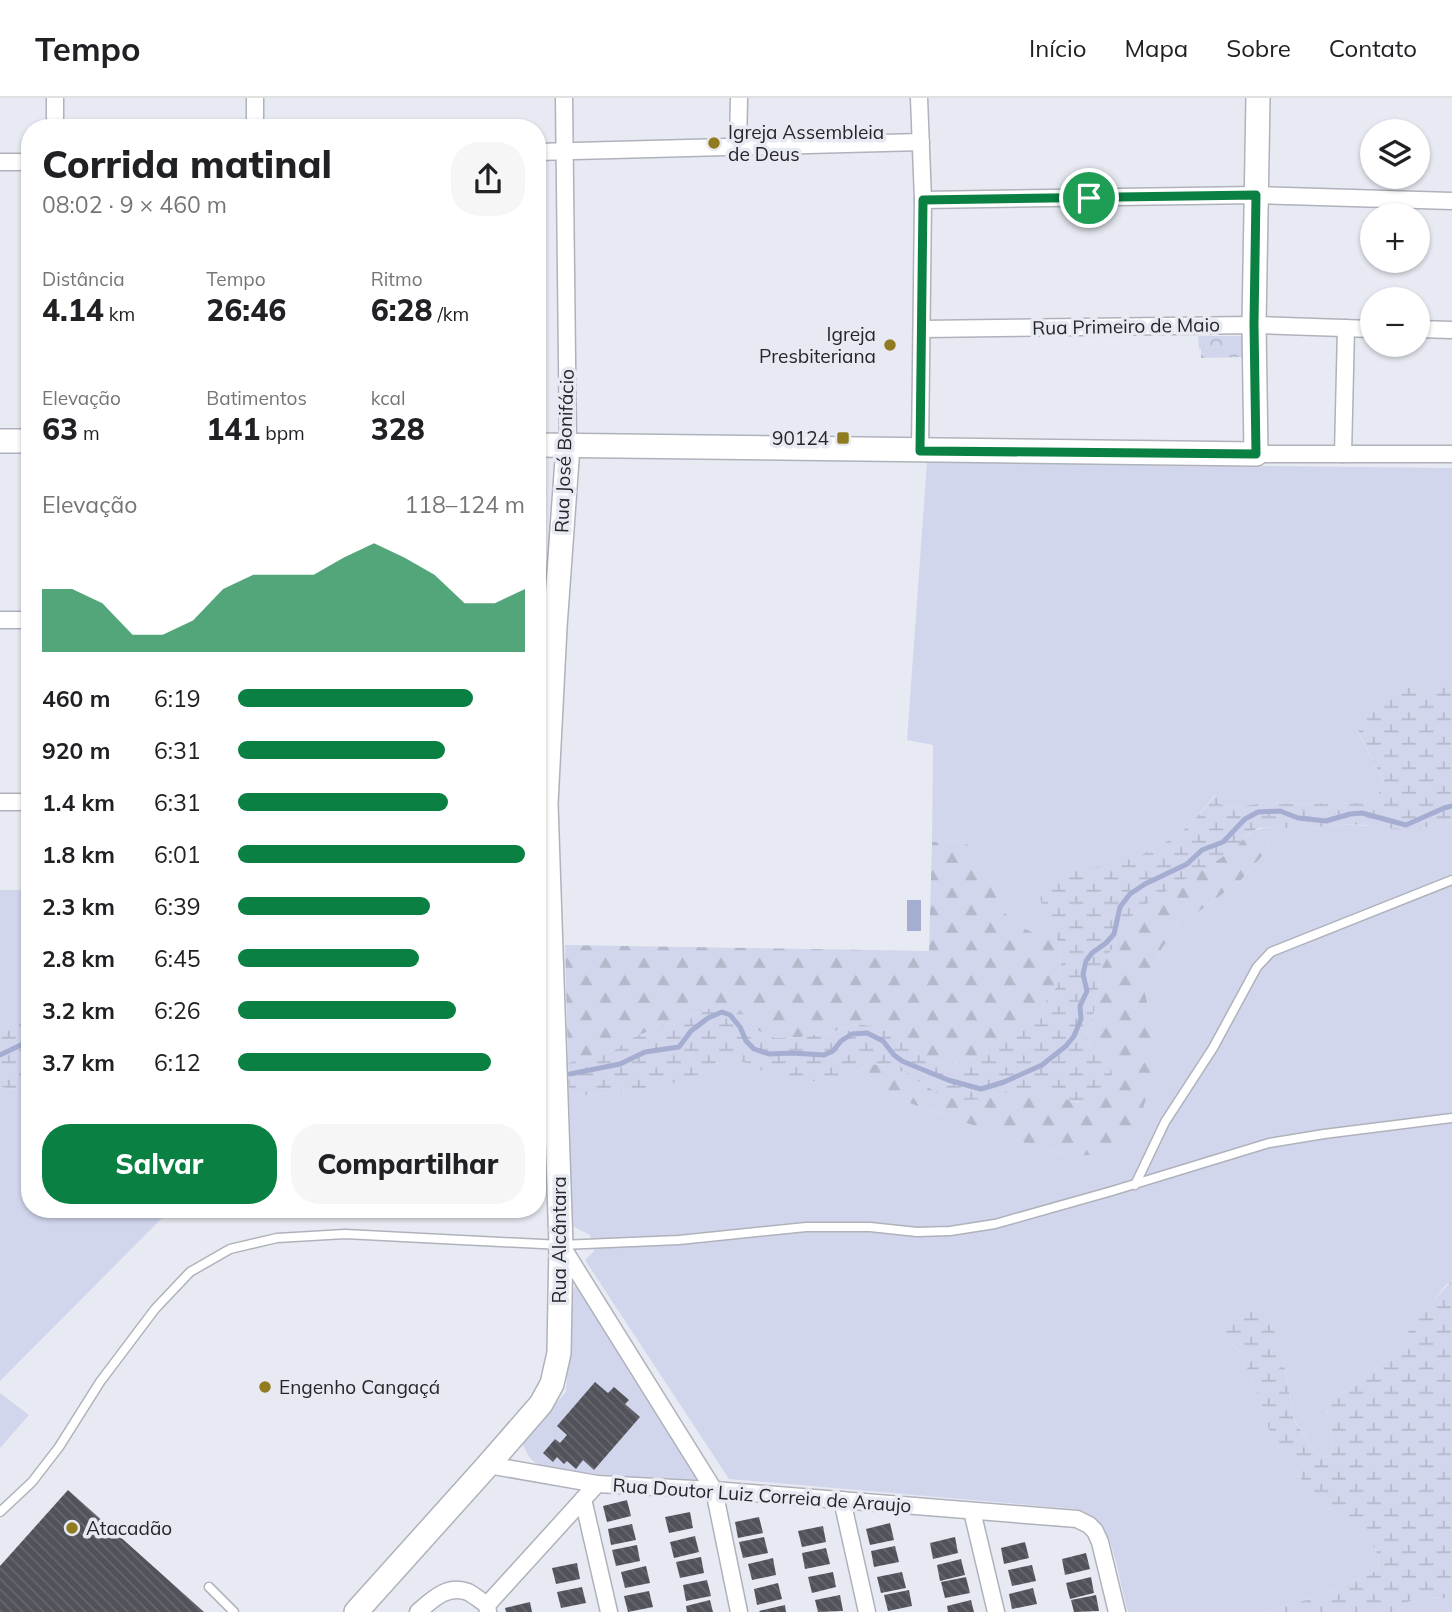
<!DOCTYPE html>
<html lang="pt">
<head>
<meta charset="utf-8">
<style>
	:root { --surface:#fff; --page:#f6f6f6; --text:#202124; --muted:#757577; --line:#e0e0e0; --accent:#0b8043 }
	body { margin:0; font-family:Mulish,sans-serif; background:var(--page); color:var(--text); height:100vh; display:flex; flex-direction:column; font-size:26px; white-space:nowrap }
	* { box-sizing:border-box; margin:0 }
	p { font-size:23px; color:var(--muted) }
	.icon { flex:none; width:38px; height:38px; fill:none; stroke:currentColor; stroke-width:2; stroke-linecap:round; stroke-linejoin:round }
	.map { position:relative; flex:1; overflow:hidden }
	.details { position:absolute; left:21px; top:21px; width:525px; height:1099px; display:flex; flex-direction:column; background:var(--surface); border-radius:28px; box-shadow:0 2px 5px #0004 }
	.details>* { flex:none }
	.buttons { position:absolute; left:1360px; top:21px; display:grid; gap:14px }
	.buttons a { display:grid; place-items:center; width:70px; height:70px; border-radius:50%; background:var(--surface); box-shadow:0 2px 5px #0004; font-size:35px }
	.pin { position:absolute; display:grid; place-items:center; width:60px; height:60px; color:#fff; margin:-30px; border:4px solid #fff; border-radius:50%; box-shadow:0 2px 7px #0007 }
	.round { display:grid; place-items:center; flex:none; width:74px; height:74px; border-radius:28px; background:var(--page) }
	.summary { display:flex; align-items:center; justify-content:space-between; height:119px; padding:0 21px }
	h1 { font-size:38px; font-weight:800; line-height:52px }
	.stats { display:grid; grid-template-columns:repeat(3,1fr); gap:10px; height:119px; padding:7px 21px }
	.stats div { display:grid; align-content:center }
	.stats b { font-size:30px; font-weight:800 }
	.stats small { font-size:19px; font-weight:400 }
	.stats p { font-size:19px }
	.chart { height:196px; padding:14px 21px }
	.chart p { display:flex; justify-content:space-between }
	.chart svg { width:100%; height:126px; margin-top:7px; fill:var(--accent); opacity:.7 }
	.button { display:flex; gap:14px; margin-top:auto; padding:14px 21px }
	.button a { flex:1; height:80px; border-radius:28px; background:var(--accent); color:#fff; font-size:28px; font-weight:800; line-height:80px; text-align:center }
	.button a+a { background:var(--page); color:var(--text) }
	ul { padding:0 21px; list-style:none; font-size:23px }
	li { display:grid; grid-template-columns:112px 84px 1fr; align-items:center; height:52px }
	li i { height:18px; border-radius:9px; background:var(--accent) }
	header { display:flex; align-items:center; gap:42px; box-sizing:border-box; height:98px; padding:0 35px; background:var(--surface); border-bottom:2px solid var(--line) }
	header strong { font-size:33px }
	nav { display:flex; gap:38px; margin-inline-start:auto; font-size:24px }
	.map>svg:first-child { display:block }
</style>
</head>
<body>
<header>
<strong>Tempo</strong>
<nav><a>Início</a><a>Mapa</a><a>Sobre</a><a>Contato</a></nav>
</header>
<div class="map">
<svg width="1452" height="1514" viewBox="0 0 1452 1514">
	<defs>
		<pattern id="forest-firs" width="22" height="20" patternUnits="userSpaceOnUse" patternTransform="scale(1.75)"><rect width="22" height="20" fill="#d1d6ed"/><path d="M5 1l3.5 6h-7zM16 11l3.5 6h-7z" fill="#b3b8cb"/></pattern>
		<pattern id="wetland-marsh" width="20" height="14" patternUnits="userSpaceOnUse" patternTransform="scale(1.75)"><rect width="20" height="14" fill="#d1d6ed"/><path d="M1 5h8M5 5V1M11 12h8M15 12V8" fill="none" stroke="#b3b8cb"/></pattern>
		<pattern id="park-crowns" width="20" height="18" patternUnits="userSpaceOnUse" patternTransform="scale(1.75)"><rect width="20" height="18" fill="#d1d6ed"/><path d="M2 6a3 3 0 1 1 6 0M12 15a3 3 0 1 1 6 0" fill="none" stroke="#b3b8cb"/></pattern>
		<pattern id="building-back-hatch" width="6" height="6" patternUnits="userSpaceOnUse" patternTransform="scale(1.75)"><rect width="6" height="6" fill="#51525a"/><path d="M-1 5l2 2M0 0l6 6M5-1l2 2" fill="none" stroke="#67686e"/></pattern>
	</defs>
	<rect width="100%" height="100%" fill="#e8eaf3"/>
	<!-- grass -->
	<g fill="#d1d6ed">
		<path d="M 927,364 L 1452,370 L 1452,586 L 1426,586 L 1357,632 L 1383,682 L 1378,697 L 1364,705 L 1256,706 L 1231,710 L 1220,706 L 1215,697 L 1189,728 L 1166,744 L 1141,757 L 1109,769 L 1069,771 L 1040,801 L 1053,829 L 1035,837 L 1020,828 L 1001,812 L 982,758 L 959,742 L 932,744 L 933,647 L 907,642 Z"/>
		<path d="M 1452,721 L 1452,1182 L 1445,1188 L 1388,1260 L 1354,1288 L 1330,1302 L 1326,1312 L 1331,1323 L 1333,1353 L 1327,1359 L 1314,1353 L 1294,1321 L 1283,1260 L 1227,1241 L 1241,1255 L 1257,1295 L 1273,1343 L 1292,1364 L 1309,1395 L 1328,1410 L 1353,1424 L 1369,1439 L 1379,1459 L 1378,1472 L 1325,1496 L 1268,1514 L 1128,1514 C 1122,1494 1114,1445 1103,1429 C 1096,1420 1086,1415 1076,1411 L 729,1381 L 585,1162 L 594,1153 L 590,1137 L 572,1128 L 569,998 L 630,994 L 697,978 L 714,966 L 730,960 L 749,966 L 767,975 L 850,977 L 859,972 L 880,988 L 912,1006 L 1015,1042 L 1068,1058 L 1155,925 L 1147,904 L 1143,886 L 1156,865 L 1162,850 L 1178,829 L 1240,783 L 1263,757 L 1276,729 L 1297,731 L 1320,729 L 1338,726 L 1420,731 Z"/>
		<path d="M 0,792 L 30,792 L 30,917 L 0,925 Z"/>
		<path d="M 0,988 L 9,991 L 30,989 L 30,1111 L 171,1111 L 0,1283 Z"/>
		<path d="M 575,1188 L 579,1188 L 702,1382 C 661,1380 618,1379 577,1374 C 565,1372 551,1372 539,1367 C 531,1363 526,1355 523,1346 L 525,1341 L 566,1294 L 573,1193 Z"/>
		<path d="M 0,1295 L 29,1317 L 0,1350 Z"/>
		<path d="M 1418,1498 L 1452,1501 L 1452,1514 L 1397,1514 L 1406,1505 Z"/>
	</g>
	<!-- forest -->
	<g fill="url(#forest-firs)">
		<path d="M 1276,729 L 1263,757 L 1240,783 L 1178,829 L 1162,850 L 1156,865 L 1143,886 L 1147,904 L 1155,924 L 1153,976 L 1142,1014 L 1124,1046 L 1107,1056 L 1068,1058 L 1015,1042 L 912,1006 L 880,988 L 859,972 L 869,966 L 889,967 L 911,978 L 990,1000 L 1021,991 L 1045,994 L 1079,1005 L 1109,968 L 1091,951 L 1086,935 L 1093,918 L 1102,869 L 1124,828 L 1137,812 L 1146,804 L 1236,749 C 1250,733 1255,730 1276,729 Z"/>
		<path d="M 959,742 L 970,748 L 982,758 L 1001,812 L 1020,828 L 1035,836 L 1053,829 L 1060,848 L 1061,869 L 1058,887 L 1039,913 L 1011,932 L 977,958 L 957,966 L 932,964 L 909,949 L 892,935 L 876,929 L 857,926 L 828,935 L 800,939 L 775,940 L 757,932 L 744,916 L 708,911 L 656,930 L 628,942 L 615,952 L 568,965 L 565,847 L 929,853 L 932,744 Z"/>
	</g>
	<!-- wetland -->
	<g fill="url(#wetland-marsh)">
		<path d="M 1426,586 L 1452,586 L 1452,721 L 1420,731 L 1403,732 L 1364,727 L 1338,726 L 1320,729 L 1297,731 L 1276,729 L 1258,730 L 1247,737 L 1236,749 L 1214,765 L 1178,785 L 1137,812 L 1124,828 L 1102,869 L 1093,918 L 1086,935 L 1091,951 L 1109,968 L 1114,983 L 1104,1001 L 1091,1006 L 1063,1001 L 1045,994 L 1021,991 L 990,1000 L 963,1003 L 938,996 L 911,978 L 888,967 L 869,966 L 850,977 L 825,984 L 786,981 L 767,975 L 749,966 L 730,960 L 714,966 L 697,978 L 656,990 L 630,994 L 569,998 L 568,965 L 615,952 L 628,942 L 656,930 L 708,911 L 729,909 L 744,916 L 757,932 L 775,940 L 800,939 L 828,935 L 857,926 L 876,929 L 892,935 L 909,949 L 932,964 L 957,966 L 977,958 L 1011,932 L 1039,913 L 1058,887 L 1061,869 L 1060,848 L 1040,801 L 1049,782 L 1069,771 L 1109,768 L 1141,757 L 1166,744 L 1189,728 L 1216,697 L 1220,706 L 1231,710 L 1256,706 L 1364,705 L 1378,697 L 1383,682 L 1357,631 L 1368,609 L 1400,591 Z"/>
		<path d="M 30,917 L 30,989 L 9,991 L 0,988 L 0,925 Z"/>
		<path d="M 1452,1182 L 1452,1501 C 1426,1499 1416,1493 1397,1514 L 1268,1514 L 1325,1496 L 1378,1472 L 1379,1459 L 1369,1439 L 1353,1424 L 1328,1410 L 1309,1395 L 1292,1364 L 1273,1343 L 1257,1295 L 1241,1255 L 1227,1241 L 1223,1227 L 1230,1213 L 1251,1209 L 1273,1230 L 1283,1260 L 1294,1322 L 1314,1353 L 1327,1359 L 1333,1353 L 1331,1323 L 1326,1311 L 1330,1302 L 1354,1288 L 1388,1260 L 1426,1211 Z"/>
	</g>
	<!-- park -->
	<path fill="url(#park-crowns)" d="M 1198,238 L 1243,238 L 1243,259 L 1201,260 L 1201,251 L 1199,251 Z"/>
	<!-- water -->
	<rect fill="#a5add1" x="907" y="802" width="14" height="31"/>
	<g fill="none" stroke-linecap="round" stroke-linejoin="round">
		<!-- stream -->
		<g stroke="#a5add1" stroke-width="5">
			<path d="M 0,957 L 25,945 L 30,944"/>
			<path d="M 570,976 L 620,966 L 645,954 L 679,949 L 691,933 L 708,920 L 722,914 L 730,917 L 740,929 L 746,943 L 754,951 L 769,956 L 792,955 L 824,957 L 833,953 L 841,943 L 852,936 L 867,935 L 883,943 L 894,957 L 902,963 L 948,982 L 981,991 L 1004,984 L 1042,967 L 1066,948 L 1074,938 L 1081,921 L 1080,908 L 1087,893 L 1083,876 L 1086,863 L 1092,855 L 1106,845 L 1114,836 L 1120,809 L 1130,796 L 1145,786 L 1187,766 L 1202,752 L 1223,744 L 1245,721 L 1258,714 L 1280,713 L 1298,720 L 1326,723 L 1350,716 L 1362,715 L 1406,727 L 1444,710 L 1452,708"/>
		</g>
	</g>
	<!-- building -->
	<g fill="url(#building-back-hatch)">
		<path d="M 595,1284 L 608,1295 L 614,1289 L 629,1302 L 625,1306 L 640,1319 L 594,1372 L 583,1362 L 576,1371 L 567,1363 L 564,1366 L 557,1359 L 553,1364 L 543,1355 L 555,1341 L 560,1345 L 567,1337 L 557,1328 Z"/>
		<path d="M 68,1392 L 204,1514 L 0,1514 L 0,1468 Z"/>
		<path d="M 627,1402 L 631,1418 L 607,1424 L 603,1408 Z"/>
		<path d="M 690,1414 L 693,1430 L 669,1435 L 665,1419 Z"/>
		<path d="M 759,1419 L 763,1435 L 738,1440 L 735,1424 Z"/>
		<path d="M 890,1425 L 894,1442 L 870,1447 L 866,1431 Z"/>
		<path d="M 632,1426 L 636,1442 L 611,1447 L 608,1431 Z"/>
		<path d="M 823,1428 L 826,1444 L 802,1449 L 798,1433 Z"/>
		<path d="M 695,1438 L 699,1454 L 674,1460 L 670,1444 Z"/>
		<path d="M 764,1439 L 768,1455 L 743,1460 L 739,1444 Z"/>
		<path d="M 955,1439 L 958,1455 L 933,1461 L 930,1445 Z"/>
		<path d="M 1025,1444 L 1029,1460 L 1004,1466 L 1001,1450 Z"/>
		<path d="M 637,1447 L 640,1463 L 616,1468 L 612,1452 Z"/>
		<path d="M 895,1448 L 899,1464 L 874,1469 L 871,1453 Z"/>
		<path d="M 826,1450 L 830,1466 L 805,1471 L 802,1455 Z"/>
		<path d="M 1086,1455 L 1090,1471 L 1065,1477 L 1062,1461 Z"/>
		<path d="M 701,1459 L 704,1475 L 680,1480 L 676,1464 Z"/>
		<path d="M 773,1460 L 776,1477 L 752,1482 L 748,1466 Z"/>
		<path d="M 961,1461 L 965,1477 L 940,1483 L 937,1467 Z"/>
		<path d="M 577,1465 L 580,1481 L 556,1486 L 552,1470 Z"/>
		<path d="M 1032,1467 L 1036,1483 L 1012,1488 L 1008,1472 Z"/>
		<path d="M 646,1468 L 650,1485 L 625,1490 L 621,1474 Z"/>
		<path d="M 833,1474 L 836,1489 L 812,1495 L 808,1479 Z"/>
		<path d="M 902,1474 L 906,1490 L 881,1495 L 877,1479 Z"/>
		<path d="M 966,1479 L 970,1495 L 945,1500 L 941,1484 Z"/>
		<path d="M 1091,1479 L 1094,1495 L 1070,1501 L 1066,1485 Z"/>
		<path d="M 707,1482 L 711,1498 L 686,1503 L 683,1487 Z"/>
		<path d="M 778,1485 L 782,1501 L 757,1507 L 754,1491 Z"/>
		<path d="M 582,1489 L 586,1505 L 561,1510 L 557,1494 Z"/>
		<path d="M 1033,1490 L 1037,1506 L 1012,1511 L 1009,1496 Z"/>
		<path d="M 909,1492 L 912,1508 L 888,1513 L 884,1497 Z"/>
		<path d="M 649,1493 L 653,1509 L 628,1514 L 624,1498 Z"/>
		<path d="M 840,1497 L 843,1513 L 818,1514 L 815,1502 Z"/>
		<path d="M 1096,1497 L 1099,1513 L 1074,1514 L 1071,1502 Z"/>
		<path d="M 710,1502 L 713,1514 L 687,1514 L 686,1508 Z"/>
		<path d="M 971,1502 L 974,1514 L 948,1514 L 947,1508 Z"/>
		<path d="M 530,1504 L 532,1514 L 506,1514 L 505,1510 Z"/>
		<path d="M 785,1507 L 786,1514 L 760,1514 L 759,1513 Z"/>
	</g>
	<g fill="none" stroke-linecap="round" stroke-linejoin="round">
		<defs>
			<g id="lane">
				<path d="M 1135,1087 L 1165,1024 L 1213,950 L 1257,869 L 1271,854 L 1452,782"/>
				<path d="M 0,1414 L 32,1384 L 59,1349 L 100,1284 L 155,1211 L 190,1174 L 230,1151 L 277,1140 L 345,1136 L 561,1147 L 679,1142 L 806,1129 L 870,1129 L 917,1134 L 950,1133 L 995,1126 L 1112,1093 L 1269,1045 L 1324,1036 L 1452,1020"/>
				<path d="M 209,1489 L 234,1514"/>
			</g>
			<g id="street">
				<path d="M 564,0 L 568,348"/>
				<path d="M 919,0 L 923,102 L 920,353"/>
				<path d="M 55,30 L 55,0"/>
				<path d="M 255,30 L 255,0"/>
				<path d="M 738,47 L 739,0"/>
				<path d="M 537,54 L 921,44"/>
				<path d="M 0,64 L 30,64"/>
				<path d="M 923,102 L 1256,97 L 1452,103"/>
				<path d="M 922,231 L 1254,227 L 1372,231"/>
				<path d="M 1418,231 L 1452,232"/>
				<path d="M 1256,356 L 1452,356"/>
				<path d="M 1343,356 L 1346,230"/>
				<path d="M 0,522 L 30,522"/>
				<path d="M 537,529 L 555,529"/>
				<path d="M 0,704 L 30,704"/>
				<path d="M 561,1147 L 714,1392 L 739,1514"/>
				<path d="M 488,1367 L 597,1386"/>
				<path d="M 583,1401 L 609,1514"/>
				<path d="M 842,1402 L 867,1514"/>
				<path d="M 972,1413 L 996,1514"/>
				<path d="M 418,1514 C 432,1502 447,1486 468,1494 C 474,1497 481,1503 487,1507"/>
				<path d="M 488,1514 L 487,1507 L 597,1386 L 714,1392 L 1077,1421 L 1089,1427 L 1095,1433 L 1100,1444 L 1117,1514"/>
			</g>
			<g id="secondary">
				<path d="M 0,343 L 30,343"/>
				<path d="M 537,347 L 1256,356 L 1254,227 L 1258,0"/>
				<path d="M 356,1514 L 488,1367 L 541,1306 L 552,1286 L 559,1255 L 561,1147 L 546,706 L 555,529 L 568,348"/>
			</g>
		</defs>
		<!-- lane casing -->
		<use href="#lane" stroke="#afb2ba" stroke-width="11"/>
		<!-- street casing -->
		<use href="#street" stroke="#afb2ba" stroke-width="19"/>
		<!-- secondary casing -->
		<use href="#secondary" stroke="#afb2ba" stroke-width="26"/>
		<!-- lane -->
		<use href="#lane" stroke="#fff" stroke-width="8"/>
		<!-- street -->
		<use href="#street" stroke="#fff" stroke-width="16"/>
		<!-- secondary -->
		<use href="#secondary" stroke="#fff" stroke-width="23"/>
	</g>
	<g fill="none" stroke-linecap="round" stroke-linejoin="round">
		<defs>
			<path id="route" d="M 1256,97 L 1254,226 L 1256,356 L 920,353 L 923,102 Z"/>
		</defs>
		<!-- route casing -->
		<use href="#route" stroke="#fff" stroke-width="14"/>
		<!-- route -->
		<use href="#route" stroke="#0b8043" stroke-width="9"/>
	</g>
	<!-- markers -->
	<g fill="#907b21" stroke="#e8eaf3" stroke-width="2.5">
		<circle cx="714" cy="45" r="7"/>
		<circle cx="890" cy="247" r="7"/>
		<rect x="836" y="333" width="14" height="14" rx="3.5"/>
		<circle cx="265" cy="1289" r="7"/>
		<circle cx="72" cy="1430" r="7"/>
	</g>
	<g text-anchor="middle" dominant-baseline="central" stroke-width="7" stroke-linejoin="round" paint-order="stroke">
		<!-- poi labels -->
		<g font-size="19" fill="#252629" stroke="#e8eaf3" text-anchor="start">
			<text x="728" y="34">Igreja Assembleia<tspan x="728" dy="22">de Deus</tspan></text>
			<text x="876" y="236" text-anchor="end">Igreja<tspan x="876" dy="22">Presbiteriana</tspan></text>
			<text x="829" y="340" text-anchor="end">90124</text>
			<text x="279" y="1289">Engenho Cangaçá</text>
			<text x="86" y="1430">Atacadão</text>
		</g>
		<!-- street labels -->
		<g font-size="19" fill="#252629" stroke="#e8eaf3">
			<text transform="translate(1126 228) rotate(-1)">Rua Primeiro de Maio</text>
			<text transform="translate(564 353) rotate(-88)">Rua José Bonifácio</text>
			<text transform="translate(559 1142) rotate(-90)">Rua Alcântara</text>
			<text transform="translate(762 1397) rotate(4)">Rua Doutor Luiz Correia de Araujo</text>
		</g>
	</g>
</svg>
<div class="buttons">
<a><svg class="icon" aria-label="layers" viewBox="0 0 24 24"><path d="M12 4l9 5-9 5-9-5zM3 14l9 5 9-5"/></svg></a>
<a>+</a>
<a>−</a>
</div>
<div class="pin" style="left:1089px;top:100px;background:#1e9e55"><svg class="icon" aria-label="arrive" viewBox="0 0 24 24"><path d="M6 21V4h12l-3 4 3 4H6"/></svg></div>
<section class="details">
<div class="summary"><div><h1>Corrida matinal</h1><p>08:02 · 9 × 460 m</p></div><a class="round"><svg class="icon" aria-label="share" viewBox="0 0 24 24"><path d="M12 15V3M7 8l5-5 5 5M5 13v7h14v-7"/></svg></a></div>
<div class="stats">
<div><p>Distância</p><b>4.14<small> km</small></b></div>
<div><p>Tempo</p><b>26:46</b></div>
<div><p>Ritmo</p><b>6:28<small> /km</small></b></div>
</div>
<div class="stats">
<div><p>Elevação</p><b>63<small> m</small></b></div>
<div><p>Batimentos</p><b>141<small> bpm</small></b></div>
<div><p>kcal</p><b>328</b></div>
</div>
<div class="chart"><p><span>Elevação</span>118–124 m</p>
<svg viewBox="0 0 160 44" preserveAspectRatio="none"><path d="M0 44V22L10 22L20 27L30 38L40 38L50 33L60 22L70 17L80 17L90 17L100 11L110 6L120 11L130 17L140 27L150 27L160 22V44z"/></svg>
</div>
<ul>
<li><b>460 m</b>6:19<i style="width:82%"></i></li>
<li><b>920 m</b>6:31<i style="width:72%"></i></li>
<li><b>1.4 km</b>6:31<i style="width:73%"></i></li>
<li><b>1.8 km</b>6:01<i style="width:100%"></i></li>
<li><b>2.3 km</b>6:39<i style="width:67%"></i></li>
<li><b>2.8 km</b>6:45<i style="width:63%"></i></li>
<li><b>3.2 km</b>6:26<i style="width:76%"></i></li>
<li><b>3.7 km</b>6:12<i style="width:88%"></i></li>
</ul>
<div class="button"><a>Salvar</a><a>Compartilhar</a></div>
</section>
</div>
</body>
</html>
